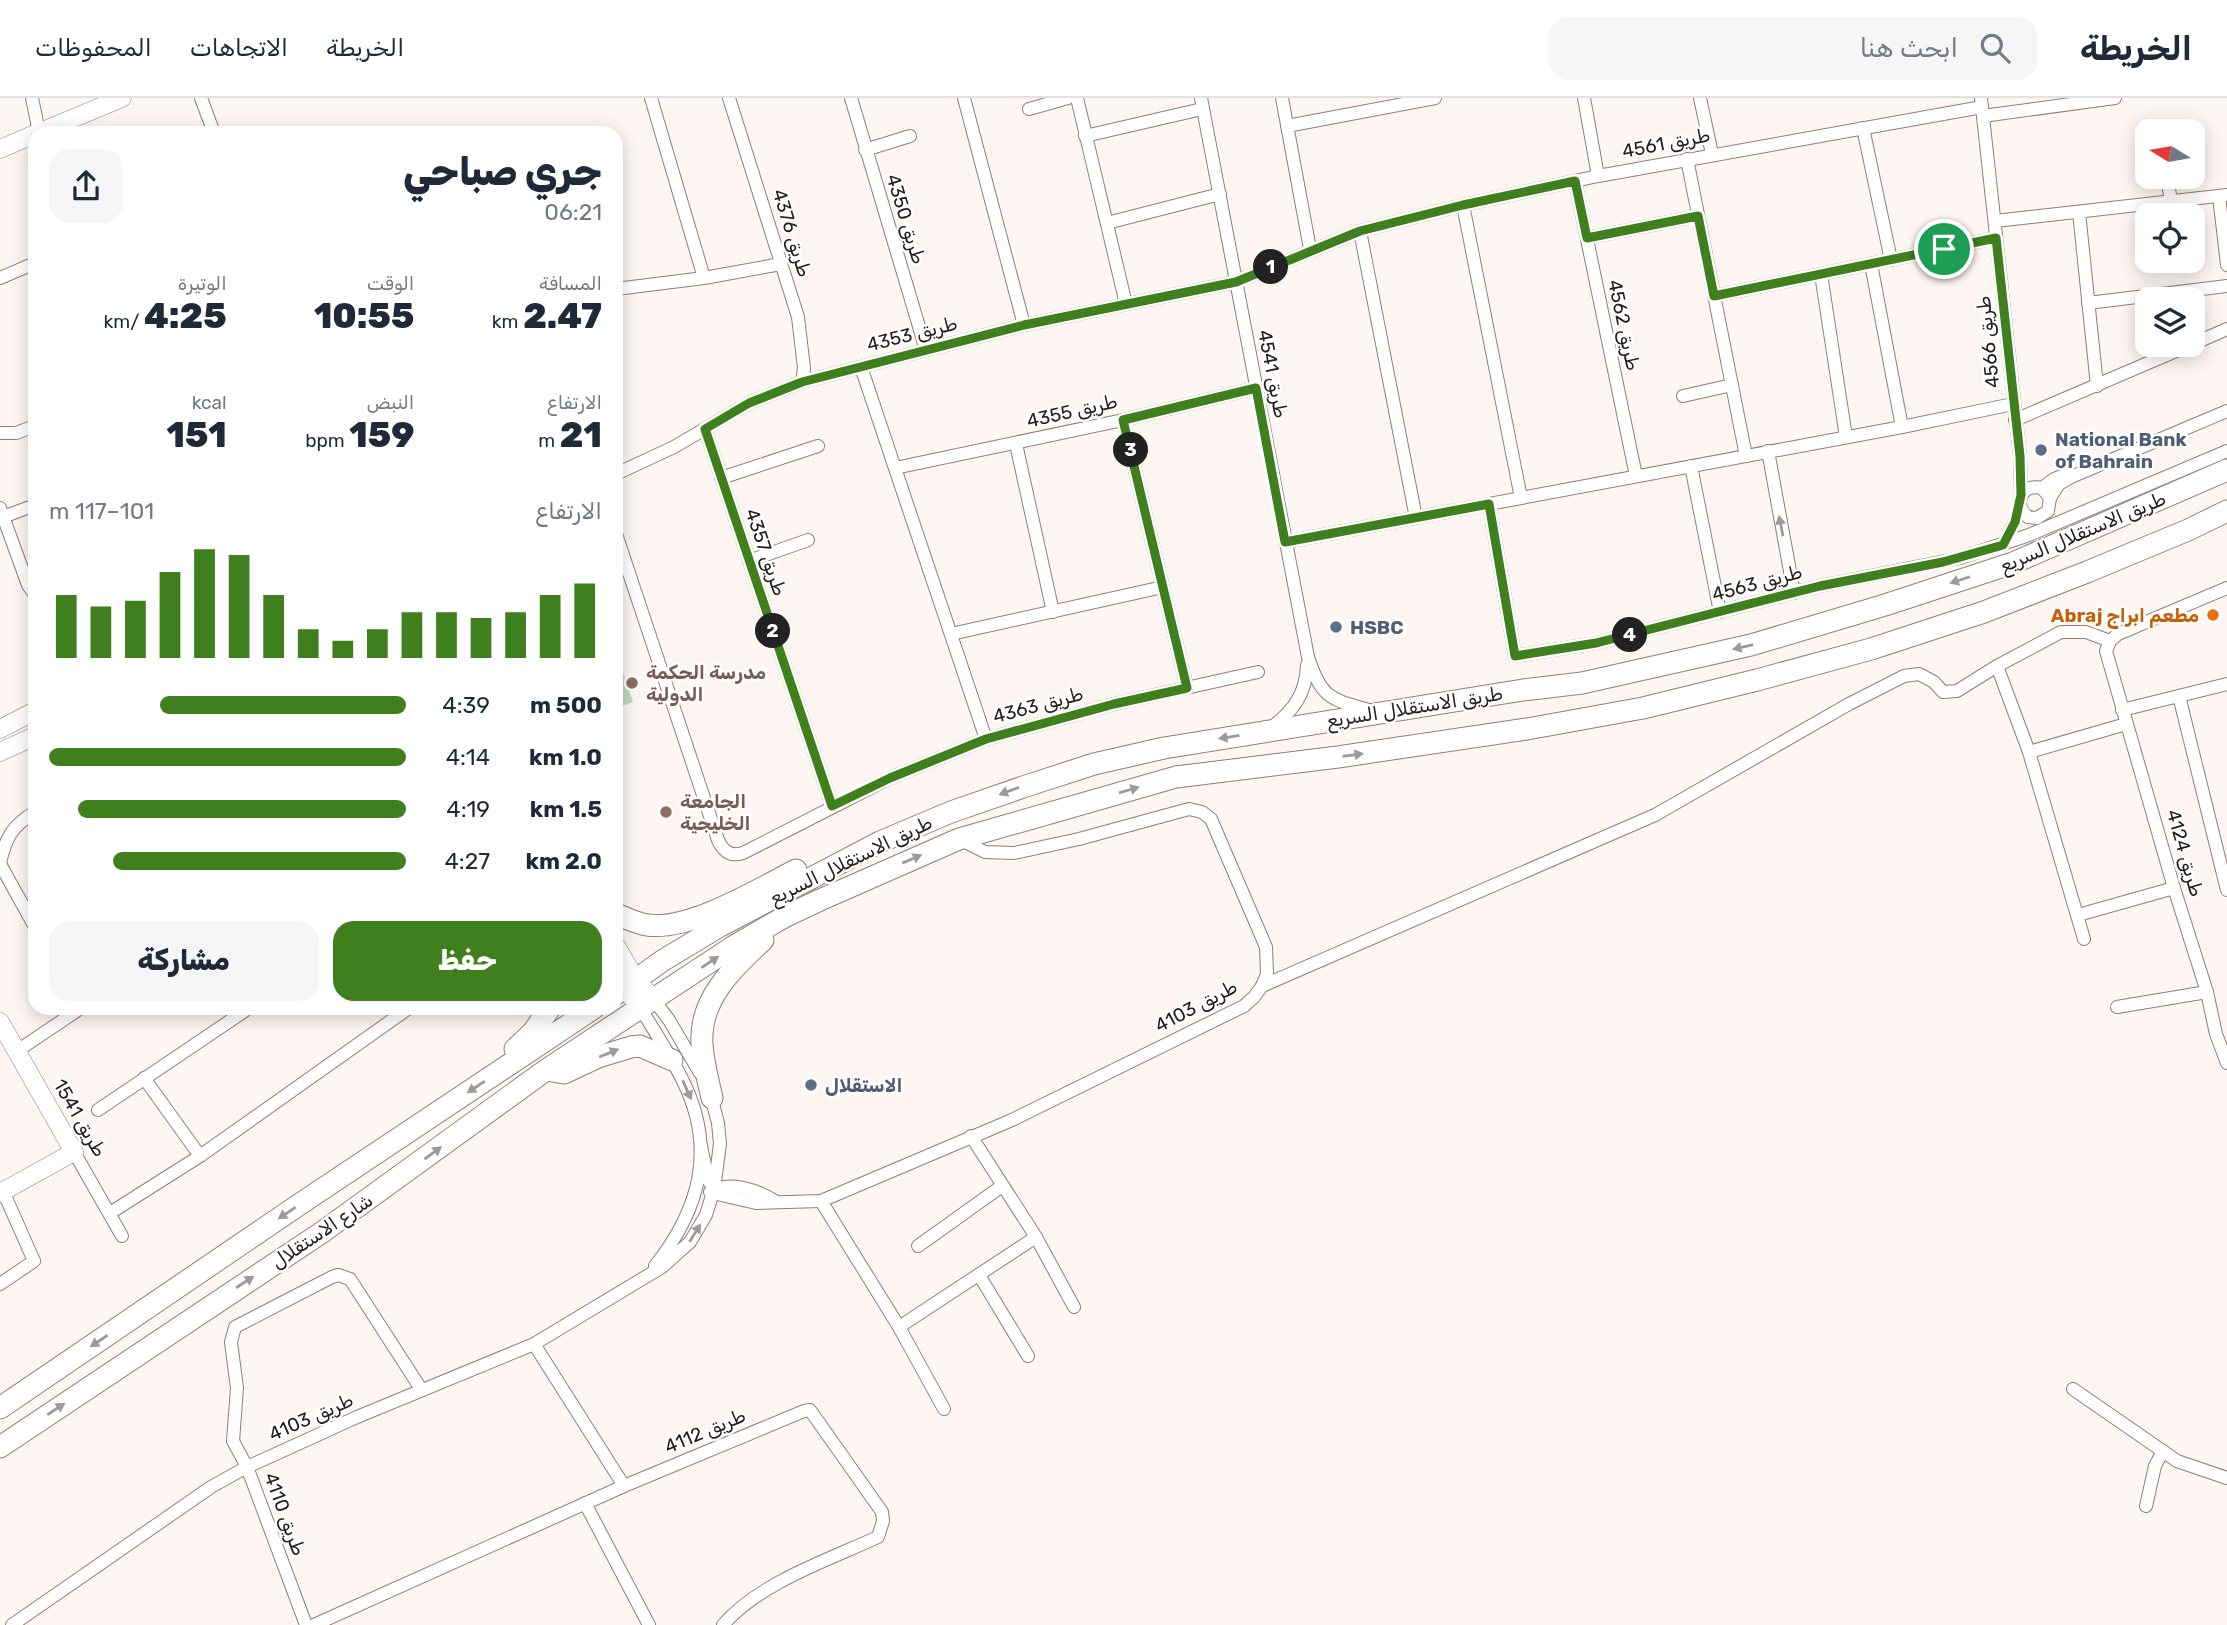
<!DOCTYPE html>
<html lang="ar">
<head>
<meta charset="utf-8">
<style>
	:root { --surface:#fff; --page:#f6f6f7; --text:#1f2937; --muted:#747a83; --line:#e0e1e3; --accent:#3f7f1e }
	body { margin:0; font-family:Rubik,"Noto Sans Arabic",sans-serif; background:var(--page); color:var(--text); direction:rtl; height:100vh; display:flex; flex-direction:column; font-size:26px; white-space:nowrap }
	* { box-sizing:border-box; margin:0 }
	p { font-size:23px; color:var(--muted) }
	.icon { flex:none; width:38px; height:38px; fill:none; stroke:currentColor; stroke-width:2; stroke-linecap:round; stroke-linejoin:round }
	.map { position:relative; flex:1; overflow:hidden; direction:ltr }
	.sheet { position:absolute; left:28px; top:28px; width:595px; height:889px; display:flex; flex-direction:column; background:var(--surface); border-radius:21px; box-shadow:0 4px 18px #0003; direction:rtl }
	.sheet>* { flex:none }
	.needle { width:46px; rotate:281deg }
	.tools { position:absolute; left:2135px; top:21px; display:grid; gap:14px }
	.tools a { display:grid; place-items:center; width:70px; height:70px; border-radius:14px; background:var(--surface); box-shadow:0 4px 18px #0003; font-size:35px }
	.pin { position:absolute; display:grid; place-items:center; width:60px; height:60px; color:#fff; margin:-30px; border:4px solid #fff; border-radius:50%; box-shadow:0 2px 7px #0007 }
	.km { position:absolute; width:35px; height:35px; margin:-18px; border-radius:50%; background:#222; color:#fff; font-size:19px; line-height:35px; text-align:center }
	.round { display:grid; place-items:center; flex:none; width:74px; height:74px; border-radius:21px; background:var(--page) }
	.head { display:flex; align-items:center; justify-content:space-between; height:119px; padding:0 21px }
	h1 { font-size:38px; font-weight:800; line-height:52px }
	.figures { display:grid; grid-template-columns:repeat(3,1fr); gap:10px; height:119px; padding:7px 21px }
	.figures div { display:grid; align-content:center }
	.figures b { font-size:35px; font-weight:800 }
	.figures small { font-size:19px; font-weight:400 }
	.figures p { font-size:19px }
	.chart { height:196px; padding:14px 21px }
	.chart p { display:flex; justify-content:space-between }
	.chart svg { width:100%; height:126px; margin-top:7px; stroke:var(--accent); stroke-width:6 }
	.button { display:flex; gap:14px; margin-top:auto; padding:14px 21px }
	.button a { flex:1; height:80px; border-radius:21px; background:var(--accent); color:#fff; font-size:28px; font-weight:800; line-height:80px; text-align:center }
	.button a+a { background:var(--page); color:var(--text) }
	ul { padding:0 21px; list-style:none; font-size:23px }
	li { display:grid; grid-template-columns:112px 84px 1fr; align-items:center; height:52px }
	li i { height:18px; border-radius:9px; background:var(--accent) }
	header { display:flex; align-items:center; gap:42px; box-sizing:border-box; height:98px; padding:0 35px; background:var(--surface); border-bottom:2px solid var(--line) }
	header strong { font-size:33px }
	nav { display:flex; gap:38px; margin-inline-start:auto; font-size:24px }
	.search { width:490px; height:63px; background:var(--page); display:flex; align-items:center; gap:18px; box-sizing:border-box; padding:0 24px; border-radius:21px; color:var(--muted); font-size:26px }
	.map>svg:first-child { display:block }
</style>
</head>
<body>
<header>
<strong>الخريطة</strong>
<div class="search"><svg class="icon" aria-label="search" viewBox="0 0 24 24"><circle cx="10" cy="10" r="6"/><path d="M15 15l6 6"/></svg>ابحث هنا</div>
<nav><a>الخريطة</a><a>الاتجاهات</a><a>المحفوظات</a></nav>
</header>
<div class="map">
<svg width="2227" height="1527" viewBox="0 0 2227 1527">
	<rect width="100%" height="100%" fill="#fdf6f3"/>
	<!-- green -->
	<path fill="#c2d7be" d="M 616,554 L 633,604 L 616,610 Z"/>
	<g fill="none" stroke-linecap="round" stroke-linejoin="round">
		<defs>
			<g id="street">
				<path d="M 32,0 L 39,34"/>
				<path d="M 201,0 L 214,35"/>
				<path d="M 651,0 L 704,180"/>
				<path d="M 729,0 L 798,219 L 804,270 L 802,284"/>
				<path d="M 851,0 L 926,252"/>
				<path d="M 964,0 L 1024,227"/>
				<path d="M 1077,0 L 1126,206"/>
				<path d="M 1201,0 L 1308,559 C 1322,602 1331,601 1372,613"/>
				<path d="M 1282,0 L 1310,151"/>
				<path d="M 1584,0 L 1598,78"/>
				<path d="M 1700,0 L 1712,56"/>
				<path d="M 1981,0 L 2020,358 L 2021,397"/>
				<path d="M 1029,11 L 1068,0"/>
				<path d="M 1983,18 L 2115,0"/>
				<path d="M 1287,28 L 1435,0"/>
				<path d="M 1863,30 L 1891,162"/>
				<path d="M 1085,38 L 1202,11"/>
				<path d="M 865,52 L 910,38"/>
				<path d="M 1687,61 L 1746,358"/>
				<path d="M 2167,79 L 2171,103"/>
				<path d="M 1575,83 L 1636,378"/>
				<path d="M 2219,98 L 2227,167"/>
				<path d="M 1463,107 L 1521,400"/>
				<path d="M 2079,114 L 2097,288"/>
				<path d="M 1995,123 L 2227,97"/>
				<path d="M 1107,125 L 1220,96"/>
				<path d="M 1360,133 L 1416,420"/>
				<path d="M 1587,140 L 1698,118"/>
				<path d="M 1871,166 L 1902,329"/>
				<path d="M 1821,176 L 1846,339"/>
				<path d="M 0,180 L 35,165"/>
				<path d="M 616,191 L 704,180 L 781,166"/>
				<path d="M 1714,198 L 1996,140"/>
				<path d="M 2088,205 L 2227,188"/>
				<path d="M 2193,246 L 2227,231"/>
				<path d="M 861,269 L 986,641"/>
				<path d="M 1683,298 L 1732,287"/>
				<path d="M 1123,322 L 1187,590"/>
				<path d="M 2015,322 L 2190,247"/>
				<path d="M 705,331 L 832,708"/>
				<path d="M 0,335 L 16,335 L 35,328"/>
				<path d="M 1016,346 L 1053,514"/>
				<path d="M 1768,353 L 1794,495"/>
				<path d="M 1691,368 L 1720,514"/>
				<path d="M 895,370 L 1123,322 L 1256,290"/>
				<path d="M 616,376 L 674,349 L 749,305 L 802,284 L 1024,227 L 1236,184 L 1360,133 L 1463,107 L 1598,78 L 1982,9"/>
				<path d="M 721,380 L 818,348"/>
				<path d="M 2042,390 L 2050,400 L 2048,413 L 2037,420 L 2028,419 C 2012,406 2022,385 2042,390 L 2054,381 L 2067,376"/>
				<path d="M 2050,400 L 2059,386 L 2071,379 L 2227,313"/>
				<path d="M 1489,406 L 1515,558 L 1596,545 L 1820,488 L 1960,460 L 2029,437 L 2227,353"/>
				<path d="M 0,410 L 28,487 L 35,497"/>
				<path d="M 3,419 L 35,407"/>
				<path d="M 616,436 L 718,742 C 723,753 730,759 743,755 L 890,680 L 986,641 L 1114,606 L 1258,574"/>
				<path d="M 1285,444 L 1902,329 L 2013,306"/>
				<path d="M 2003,447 L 2015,424 L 2020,408"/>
				<path d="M 749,463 L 808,442"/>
				<path d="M 2227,490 L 2118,536 L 2110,543 L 2106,553 L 2174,790 L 2207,894 L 2216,936 L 2227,965"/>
				<path d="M 951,536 L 1163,489"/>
				<path d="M 1997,568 L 2029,654 L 2084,841"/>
				<path d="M 2179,598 L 2227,792"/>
				<path d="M 2122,612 L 2227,586"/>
				<path d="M 1271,630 C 1294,612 1306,596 1307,567"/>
				<path d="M 2029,654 L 2126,626"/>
				<path d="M 0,765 C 6,739 12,728 35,714"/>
				<path d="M 0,766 L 35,829"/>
				<path d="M 2078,817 L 2174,790"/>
				<path d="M 1262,888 L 1655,717 L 1849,606 L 1904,578 L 1919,576 L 1934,584 L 1943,594 L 1957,593 L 1997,568 L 2061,534 L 2086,534 L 2110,543"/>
				<path d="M 654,902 L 669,922 L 700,975"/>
				<path d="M 2117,909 L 2207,894"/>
				<path d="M 641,911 C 655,934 670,957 682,981 C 717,1050 700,1111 655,1168"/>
				<path d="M 17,953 L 81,910"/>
				<path d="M 144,980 L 200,1058"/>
				<path d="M 98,1012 L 249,910"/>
				<path d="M 971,1038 L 1036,1139 L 1074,1209"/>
				<path d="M 701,1048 L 708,1082 L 721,1097 L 756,1105 L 821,1103 L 1012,1022 L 1244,908 L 1254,899 L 1262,888 L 1267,876 L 1266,849 L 1211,721 L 1202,714 L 1189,711 L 1079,741 L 1014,755 L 985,754 L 959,741"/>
				<path d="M 74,1054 L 122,1138"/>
				<path d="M 710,1094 C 729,1082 757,1092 775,1103"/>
				<path d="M 821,1103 L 899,1229 L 944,1311"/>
				<path d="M 110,1115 L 200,1058 L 409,910"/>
				<path d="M 918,1148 L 1002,1088"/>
				<path d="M 979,1177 L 1028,1258"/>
				<path d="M 0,1186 L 34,1163 L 3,1093"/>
				<path d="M 899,1229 L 1036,1139"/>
				<path d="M 534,1246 L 624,1388"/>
				<path d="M 2073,1291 L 2177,1363 L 2227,1380"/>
				<path d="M 585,1405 L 649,1527"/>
				<path d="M 2146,1408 L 2155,1368 L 2163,1353"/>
				<path d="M 12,1527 L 211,1389 L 247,1369 L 357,1319 L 534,1246 L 662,1169 L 690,1144 L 706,1117 L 714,1091 L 720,1046 L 718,1025 L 710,995"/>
				<path d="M 306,1527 L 247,1369 L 233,1343 L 237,1290 L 231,1244 L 235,1229 L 332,1179 L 338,1177 L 350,1181 L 421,1291"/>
				<path d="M 314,1527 L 624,1388 L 804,1313 L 810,1312 L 882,1414 L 883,1423 L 878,1439 C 828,1462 759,1485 723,1527"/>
			</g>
			<g id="secondary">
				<path d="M 38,35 L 122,0"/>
				<path d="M 0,51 L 35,36"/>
				<path d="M 0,631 L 35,613"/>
				<path d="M 0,654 L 35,638"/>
				<path d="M 616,848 L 636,882 L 654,902"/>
				<path d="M 616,879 L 641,911"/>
				<path d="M 0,924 L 74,1054 L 0,1095"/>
			</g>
			<g id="primary">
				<path d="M 616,816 C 626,820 636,825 647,827 C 690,833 757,792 796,772"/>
				<path d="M 616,896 L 662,863 L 720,828 L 880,744 L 951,714 L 1026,688 L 1094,666 L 1164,650 L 1523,592 L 1582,585 L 1751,547 L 1885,507 L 2013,465 L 2227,372"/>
				<path d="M 515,951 L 533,934 L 550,910"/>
				<path d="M 552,973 L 564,975 L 598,959 L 631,949 L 640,948 L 672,962"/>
				<path d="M 712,1000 C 708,982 703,964 702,946 C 699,901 733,870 763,842"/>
				<path d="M 0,1310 L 303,1104 L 594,910"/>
				<path d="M 0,1349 L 321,1135 L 546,972 L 734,848 L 786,818 L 820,802 L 959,741 L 1176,679 L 1338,659 L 1527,631 L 1643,610 L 1757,582 L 1871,551 L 1984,514 L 2087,474 L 2188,432 L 2227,413"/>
			</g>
		</defs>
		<!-- street casing -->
		<use href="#street" stroke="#8f7f78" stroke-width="14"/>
		<!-- secondary casing -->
		<use href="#secondary" stroke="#8f7f78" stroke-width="19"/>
		<!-- primary casing -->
		<use href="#primary" stroke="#8f7f78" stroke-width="23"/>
		<!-- street -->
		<use href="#street" stroke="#fff" stroke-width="12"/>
		<!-- secondary -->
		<use href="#secondary" stroke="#fff" stroke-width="18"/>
		<!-- primary -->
		<use href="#primary" stroke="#fff" stroke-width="21"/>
	</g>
	<!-- one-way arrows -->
	<defs><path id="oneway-solid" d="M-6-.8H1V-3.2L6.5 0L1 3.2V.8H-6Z" transform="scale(1.75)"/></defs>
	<g fill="#9d9b99">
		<use href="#oneway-solid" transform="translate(1781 428) rotate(-101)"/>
		<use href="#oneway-solid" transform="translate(1960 482) rotate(162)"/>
		<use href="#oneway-solid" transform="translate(1743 549) rotate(167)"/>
		<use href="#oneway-solid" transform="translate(1229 639) rotate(171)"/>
		<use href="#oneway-solid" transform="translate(1353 657) rotate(-8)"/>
		<use href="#oneway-solid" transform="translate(1129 692) rotate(-16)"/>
		<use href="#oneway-solid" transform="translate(1009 693) rotate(160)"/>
		<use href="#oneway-solid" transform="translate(912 761) rotate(-23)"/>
		<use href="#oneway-solid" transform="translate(710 864) rotate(-34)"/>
		<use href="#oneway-solid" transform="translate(609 955) rotate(-22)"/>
		<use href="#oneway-solid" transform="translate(476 989) rotate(146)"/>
		<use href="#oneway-solid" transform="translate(687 992) rotate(66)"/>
		<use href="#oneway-solid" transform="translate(433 1055) rotate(-36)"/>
		<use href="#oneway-solid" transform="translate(287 1115) rotate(146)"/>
		<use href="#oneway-solid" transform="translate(695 1135) rotate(-58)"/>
		<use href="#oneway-solid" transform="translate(245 1184) rotate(-33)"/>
		<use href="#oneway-solid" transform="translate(99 1243) rotate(146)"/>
		<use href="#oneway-solid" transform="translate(56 1311) rotate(-34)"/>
	</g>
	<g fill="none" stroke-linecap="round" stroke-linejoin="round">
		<defs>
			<path id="route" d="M 1575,83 L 1587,140 L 1698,118 L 1714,198 L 1996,140 L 2020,358 L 2021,397 L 2015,424 L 2003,447 L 1943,464 L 1820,488 L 1596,545 L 1515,558 L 1489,406 L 1285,444 L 1256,290 L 1123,322 L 1187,590 L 1114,606 L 986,641 L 890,680 L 832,708 L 705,331 L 749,305 L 802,284 L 1024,227 L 1236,184 L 1360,133 L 1463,107 Z"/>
		</defs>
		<!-- route casing -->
		<use href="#route" stroke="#fff" stroke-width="14"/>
		<!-- route -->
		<use href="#route" stroke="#3f7f1e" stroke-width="9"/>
	</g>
	<!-- markers -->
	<g fill="#5c6f8a" stroke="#fff" stroke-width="2.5">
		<circle cx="2041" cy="352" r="7"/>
		<circle cx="1336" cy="529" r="7"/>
		<circle cx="811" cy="987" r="7"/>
	</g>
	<circle fill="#e8710a" stroke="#fff" stroke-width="2.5" cx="2213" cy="517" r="7"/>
	<g fill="#8d6e63" stroke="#fff" stroke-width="2.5">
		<circle cx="632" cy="585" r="7"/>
		<circle cx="666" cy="714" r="7"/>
	</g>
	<g text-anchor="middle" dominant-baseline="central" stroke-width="5" stroke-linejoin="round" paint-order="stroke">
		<!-- street labels -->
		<g font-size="19" fill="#26201d" stroke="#fff">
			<text transform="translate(1666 45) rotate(-11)">طريق 4561</text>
			<text transform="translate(906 121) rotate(73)">طريق 4350</text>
			<text transform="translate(792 135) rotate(73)">طريق 4376</text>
			<text transform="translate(1624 227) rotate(78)">طريق 4562</text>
			<text transform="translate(912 236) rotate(-14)">طريق 4353</text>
			<text transform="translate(1988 244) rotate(-96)">طريق 4566</text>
			<text transform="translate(1273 276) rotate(79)">طريق 4541</text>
			<text transform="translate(1072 313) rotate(-13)">طريق 4355</text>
			<text transform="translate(2083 434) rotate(-23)">طريق الاستقلال السريع</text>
			<text transform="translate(766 454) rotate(71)">طريق 4357</text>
			<text transform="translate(1757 485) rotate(-15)">طريق 4563</text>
			<text transform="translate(1038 607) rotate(-15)">طريق 4363</text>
			<text transform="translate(1415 609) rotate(-9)">طريق الاستقلال السريع</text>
			<text transform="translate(2185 755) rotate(74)">طريق 4124</text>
			<text transform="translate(851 762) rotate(-26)">طريق الاستقلال السريع</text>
			<text transform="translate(1196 908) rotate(-28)">طريق 4103</text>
			<text transform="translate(80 1020) rotate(60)">طريق 1541</text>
			<text transform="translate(322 1133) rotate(-34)">شارع الاستقلال</text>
			<text transform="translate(311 1319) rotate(-24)">طريق 4103</text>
			<text transform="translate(705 1333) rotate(-23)">طريق 4112</text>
			<text transform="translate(285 1416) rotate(70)">طريق 4110</text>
		</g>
		<!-- service labels -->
		<g font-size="19" font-weight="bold" fill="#4e5e75" stroke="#fff" text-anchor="start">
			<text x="2055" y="341">National Bank<tspan x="2055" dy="22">of Bahrain</tspan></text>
			<text x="1350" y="529">HSBC</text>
			<text x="825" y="987">الاستقلال</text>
		</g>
		<!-- food labels -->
		<g font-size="19" font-weight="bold" fill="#c56008" stroke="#fff" text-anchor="end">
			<text x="2199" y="517">Abraj مطعم ابراج</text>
		</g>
		<!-- education labels -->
		<g font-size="19" font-weight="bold" fill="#785e54" stroke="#fff" text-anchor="start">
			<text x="646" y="574">مدرسة الحكمة<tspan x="646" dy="22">الدولية</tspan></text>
			<text x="680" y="703">الجامعة<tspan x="680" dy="22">الخليجية</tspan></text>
		</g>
	</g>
</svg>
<div class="tools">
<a><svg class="needle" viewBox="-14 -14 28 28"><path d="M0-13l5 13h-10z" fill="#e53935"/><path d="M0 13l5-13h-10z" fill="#747a83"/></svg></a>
<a><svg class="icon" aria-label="locate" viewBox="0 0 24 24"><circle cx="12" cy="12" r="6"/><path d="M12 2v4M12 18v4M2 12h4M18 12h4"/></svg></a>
<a><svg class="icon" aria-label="layers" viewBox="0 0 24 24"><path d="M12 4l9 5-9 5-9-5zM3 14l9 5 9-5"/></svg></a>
</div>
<div class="pin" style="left:1944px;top:151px;background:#1e9e55"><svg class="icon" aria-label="arrive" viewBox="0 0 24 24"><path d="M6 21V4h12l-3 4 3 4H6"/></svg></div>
<b class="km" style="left:1271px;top:169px">1</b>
<b class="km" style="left:773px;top:533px">2</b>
<b class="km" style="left:1131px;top:352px">3</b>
<b class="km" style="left:1630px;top:537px">4</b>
<section class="sheet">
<div class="head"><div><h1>جري صباحي</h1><p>06:21</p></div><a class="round"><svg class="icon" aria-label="share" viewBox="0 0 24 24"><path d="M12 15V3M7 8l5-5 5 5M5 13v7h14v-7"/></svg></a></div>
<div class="figures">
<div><p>المسافة</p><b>2.47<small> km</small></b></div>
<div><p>الوقت</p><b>10:55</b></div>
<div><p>الوتيرة</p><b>4:25<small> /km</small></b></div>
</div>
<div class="figures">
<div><p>الارتفاع</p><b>21<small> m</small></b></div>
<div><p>النبض</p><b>159<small> bpm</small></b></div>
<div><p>kcal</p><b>151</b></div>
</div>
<div class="chart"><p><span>الارتفاع</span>101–117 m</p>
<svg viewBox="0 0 160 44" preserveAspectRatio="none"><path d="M5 44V22M15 44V26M25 44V24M35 44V14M45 44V6M55 44V8M65 44V22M75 44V34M85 44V38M95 44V34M105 44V28M115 44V28M125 44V30M135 44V28M145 44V22M155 44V18"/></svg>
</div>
<ul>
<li><b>500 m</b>4:39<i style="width:69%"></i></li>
<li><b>1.0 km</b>4:14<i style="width:100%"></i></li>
<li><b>1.5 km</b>4:19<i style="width:92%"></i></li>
<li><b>2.0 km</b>4:27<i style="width:82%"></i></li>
</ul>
<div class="button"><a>حفظ</a><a>مشاركة</a></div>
</section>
</div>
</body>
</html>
